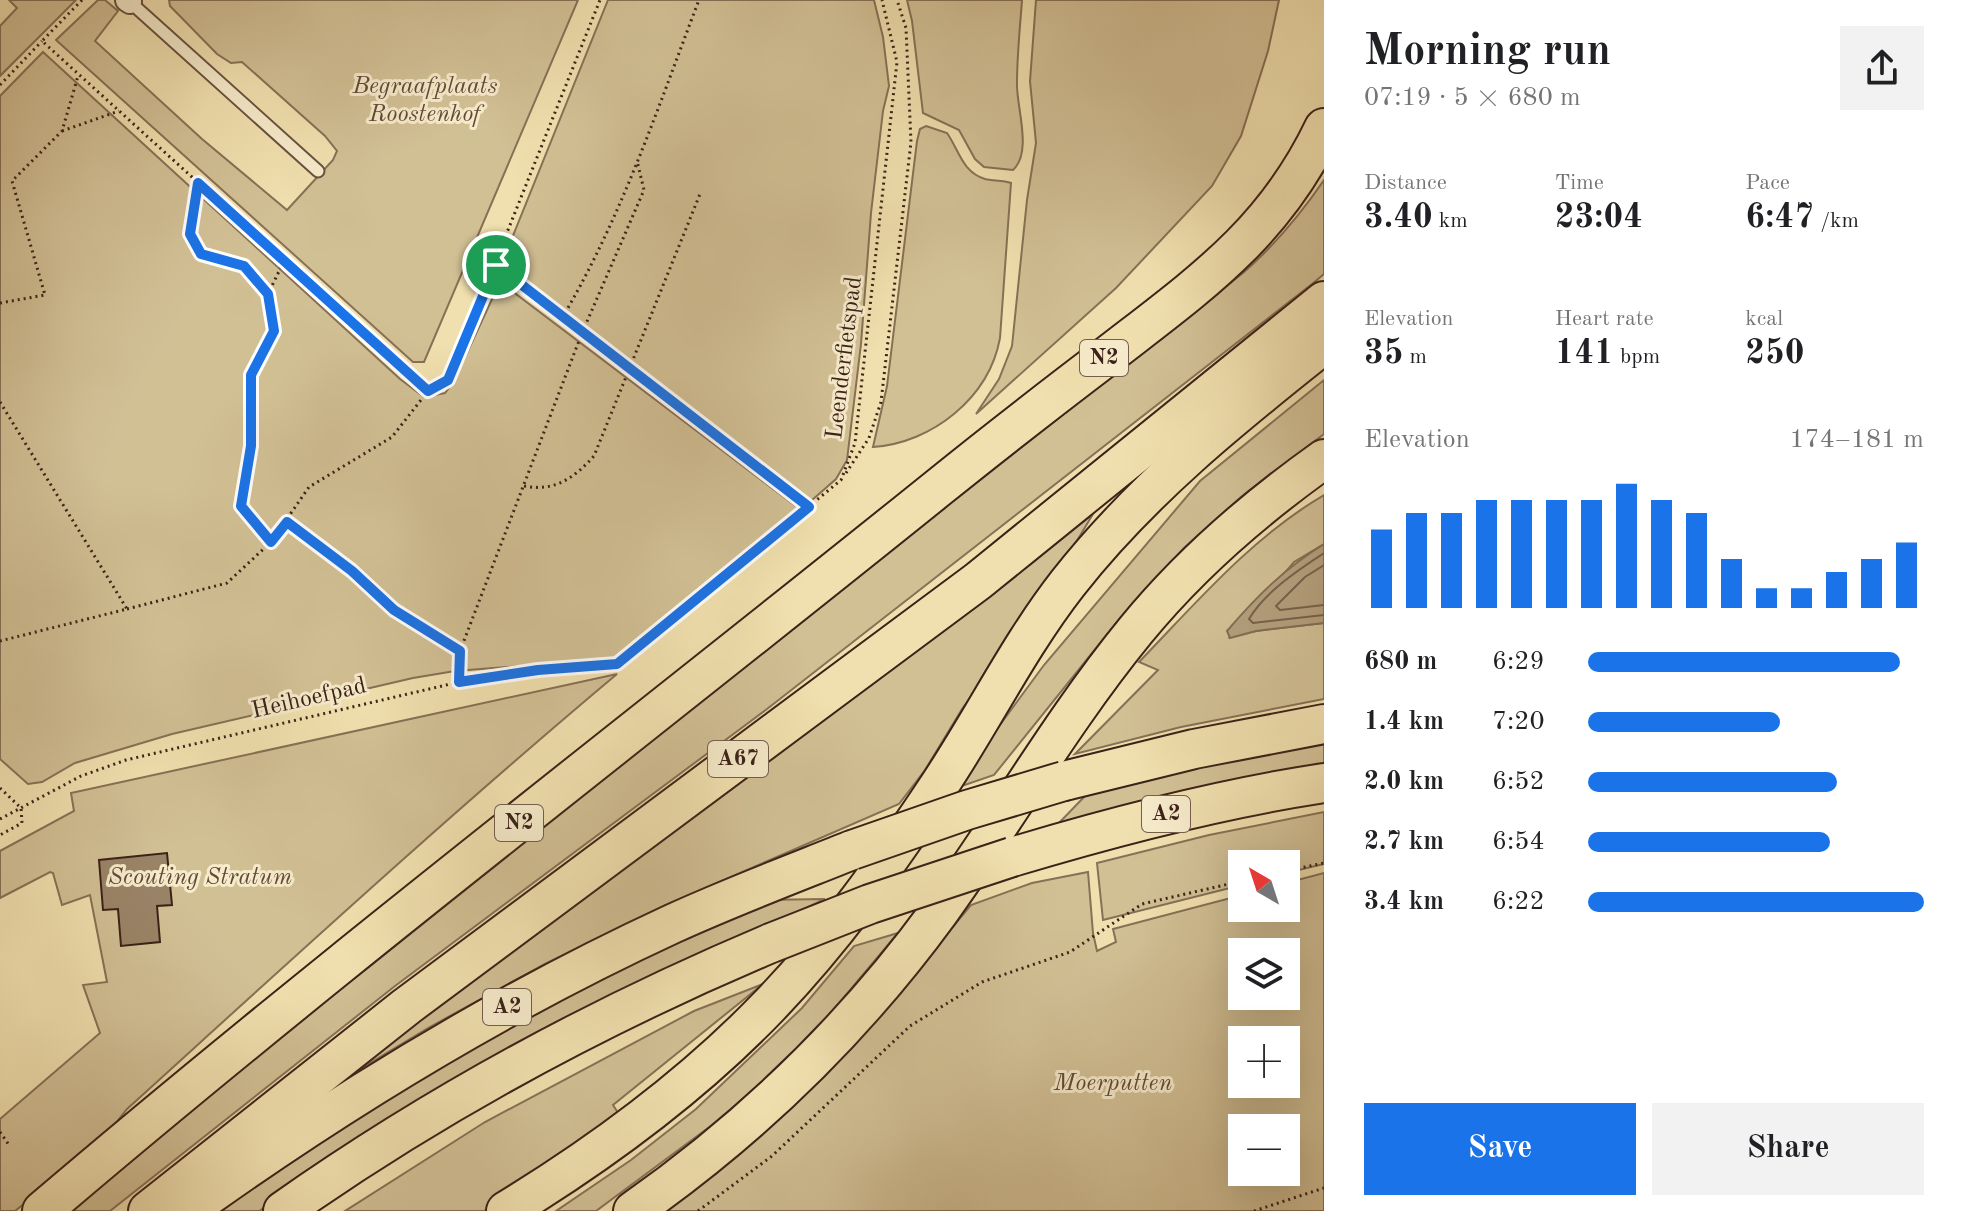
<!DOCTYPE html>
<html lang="en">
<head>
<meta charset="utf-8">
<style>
	:root { --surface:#fff; --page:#f2f2f2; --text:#202124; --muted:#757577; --accent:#1a73e8 }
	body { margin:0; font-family:"Old Standard TT",serif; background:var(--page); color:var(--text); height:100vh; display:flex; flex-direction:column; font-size:30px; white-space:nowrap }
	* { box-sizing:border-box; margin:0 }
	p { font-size:26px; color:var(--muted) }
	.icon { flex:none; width:44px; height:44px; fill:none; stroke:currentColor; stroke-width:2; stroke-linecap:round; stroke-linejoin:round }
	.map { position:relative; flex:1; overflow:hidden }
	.drawer { display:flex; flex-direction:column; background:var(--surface); width:640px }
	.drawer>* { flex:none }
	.needle { width:52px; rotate:321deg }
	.tools { position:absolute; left:1228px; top:850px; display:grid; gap:16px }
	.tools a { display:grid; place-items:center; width:72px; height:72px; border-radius:0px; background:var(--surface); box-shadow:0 8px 32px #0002; font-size:40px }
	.pin { position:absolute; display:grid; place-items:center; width:68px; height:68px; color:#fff; margin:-34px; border:4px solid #fff; border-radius:50%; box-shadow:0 2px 8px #0007 }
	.round { display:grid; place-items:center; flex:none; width:84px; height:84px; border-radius:0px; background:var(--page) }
	.summary { display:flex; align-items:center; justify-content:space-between; height:136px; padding:0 40px }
	h1 { font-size:44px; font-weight:700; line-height:60px }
	.stats { display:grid; grid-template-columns:repeat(3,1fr); gap:12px; height:136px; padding:8px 40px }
	.stats div { display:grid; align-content:center }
	.stats b { font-size:34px; font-weight:700 }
	.stats small { font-size:22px; font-weight:400 }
	.stats p { font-size:22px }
	.chart { height:224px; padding:16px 40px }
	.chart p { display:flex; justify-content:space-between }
	.chart svg { width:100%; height:144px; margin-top:8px; stroke:var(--accent); stroke-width:6 }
	.cta { display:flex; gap:16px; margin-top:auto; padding:16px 40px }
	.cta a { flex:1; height:92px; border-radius:0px; background:var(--accent); color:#fff; font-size:32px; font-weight:700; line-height:92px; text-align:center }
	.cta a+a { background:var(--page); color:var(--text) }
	ul { padding:0 40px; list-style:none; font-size:26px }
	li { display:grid; grid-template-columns:128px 96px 1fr; align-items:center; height:60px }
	li i { height:20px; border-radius:10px; background:var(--accent) }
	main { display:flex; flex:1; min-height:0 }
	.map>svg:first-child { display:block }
</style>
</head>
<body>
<main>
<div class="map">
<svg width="1324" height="1211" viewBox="0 0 1324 1211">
	<rect width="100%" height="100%" fill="#f1e0af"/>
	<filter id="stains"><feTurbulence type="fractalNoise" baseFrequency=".0025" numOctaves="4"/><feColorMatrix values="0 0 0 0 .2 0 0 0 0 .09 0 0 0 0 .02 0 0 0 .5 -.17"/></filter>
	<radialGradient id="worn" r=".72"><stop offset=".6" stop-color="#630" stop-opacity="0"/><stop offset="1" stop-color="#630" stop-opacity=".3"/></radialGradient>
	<!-- green -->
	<g fill="#d2c095" stroke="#877056" stroke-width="2" fill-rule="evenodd">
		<path d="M 9,0 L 76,0 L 0,76 L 0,26 L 17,8 Z"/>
		<path d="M 98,0 L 105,0 L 118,11 L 95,41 L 202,139 L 287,210 L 333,160 L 337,151 L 325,136 L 242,62 L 231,63 L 217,54 L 170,6 L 169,0 L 578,0 L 424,362 L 413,362 L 56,40 Z"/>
		<path d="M 608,0 L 874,0 L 883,37 L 889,86 L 883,111 L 871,213 L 861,344 L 847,460 L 836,479 L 811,501 L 502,263 Z"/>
		<path d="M 907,0 L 1022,0 C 1020,28 1017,55 1017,83 C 1016,106 1033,152 1013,170 L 984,167 L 975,159 L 959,130 L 923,113 L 912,21 Z"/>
		<path d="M 1036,0 L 1279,0 L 1268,51 L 1241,136 L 1212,186 L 1116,288 L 976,414 L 999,379 L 1012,346 L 1027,200 L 1036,143 L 1030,81 Z"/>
		<path d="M 43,52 L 400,379 L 424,397 L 445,393 L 454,381 L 500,282 L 801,510 L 613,659 L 455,671 L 413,678 L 172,734 L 75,763 L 42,782 L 28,784 L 0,759 L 0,96 Z"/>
		<path d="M 926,126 L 947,133 C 959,150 962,172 985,179 C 993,181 1003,180 1011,183 L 1000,338 C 989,398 932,443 873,447 L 887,386 L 917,141 L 920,129 Z"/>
		<path d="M 1324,180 L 1324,274 L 1312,284 L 767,709 L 395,986 L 110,1211 L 61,1211 L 736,668 L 876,562 L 1243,273 C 1275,245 1300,215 1324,180 Z"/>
		<path d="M 1324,380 L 1324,434 L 1241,497 L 1184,548 L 1121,617 L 994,775 L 953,789 L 1044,665 L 1200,481 Z"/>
		<path d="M 1324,495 L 1324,544 L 1294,562 L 1230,637 L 1256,631 L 1324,623 L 1324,699 L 1181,727 L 1075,754 L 1158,670 L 1139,662 C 1197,602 1251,538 1324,495 Z"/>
		<path d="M 1093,514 L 1042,599 L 962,709 L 925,770 L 899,804 L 666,905 L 545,964 L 428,1028 L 307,1101 L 1031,564 Z"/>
		<path d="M 617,674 C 450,814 289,962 127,1109 L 100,1143 L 15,1211 L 0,1211 L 0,1119 L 100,1033 L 83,985 L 107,982 L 90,895 L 62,905 L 53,873 L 50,872 L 0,898 L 0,851 L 74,811 L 71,793 Z"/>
		<path d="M 1324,744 L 1324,770 L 1055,827 L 1087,794 L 1192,768 Z"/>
		<path d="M 1324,812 L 1324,864 L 1286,873 L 1286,864 L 1242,864 L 1242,885 L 1103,920 L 1097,863 L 1209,835 Z"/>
		<path d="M 1088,872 L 1093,933 L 1097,951 L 1116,942 L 1113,929 L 1242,895 L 1242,908 L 1286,908 L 1286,883 L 1324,873 L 1324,1211 L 653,1211 L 877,1018 L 971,905 L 1032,883 ZM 1242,952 L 1286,952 L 1286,996 L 1242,996 ZM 1242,1040 L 1286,1040 L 1286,1084 L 1242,1084 ZM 1242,1128 L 1286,1128 L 1286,1172 L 1242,1172 Z"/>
		<path d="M 825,899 L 683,966 L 464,1079 L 259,1211 L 214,1211 L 447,1056 L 758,900 Z"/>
		<path d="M 898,933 L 824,1021 L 774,1072 L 712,1125 L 596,1211 L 556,1211 L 631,1160 L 696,1109 L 802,1008 L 854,946 Z"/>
		<path d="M 763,984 L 613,1105 L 620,1116 L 545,1176 L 484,1211 L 345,1211 L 485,1122 L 694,1011 Z"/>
	</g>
	<!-- water -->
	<path fill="#b39f7c" stroke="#836d54" stroke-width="2" d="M 1324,544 L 1324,623 L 1256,631 L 1230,638 L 1227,631 C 1256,597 1286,567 1324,544 Z"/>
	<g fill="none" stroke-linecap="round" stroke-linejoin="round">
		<!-- shore -->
		<g stroke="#78604a" stroke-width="2">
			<path d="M 1324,553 C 1298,570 1265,592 1249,619 L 1253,623 L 1324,615"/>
			<path d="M 1324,565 L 1305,577 L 1276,606 L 1280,610 L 1324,605"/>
		</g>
	</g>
	<!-- building -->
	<path fill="#9a8467" stroke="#3c2118" stroke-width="2" d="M 167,853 L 172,905 L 157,906 L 160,942 L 121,946 L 118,909 L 103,910 L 99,860 Z"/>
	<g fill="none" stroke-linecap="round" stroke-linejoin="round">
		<defs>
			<path id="lane" d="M 130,2 L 318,171"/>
			<path id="street" d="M 127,0 L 130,2"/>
			<g id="highway">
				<path d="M 1064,781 L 1194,749 L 1324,724"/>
				<path d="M 1012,857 C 1115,826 1218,799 1324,783"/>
				<path d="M 42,1211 C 334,962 639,729 938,488 C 995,442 1053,397 1111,353 C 1200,284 1274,233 1324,128"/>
				<path d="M 148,1211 L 407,1006 L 978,581 L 1324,301"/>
				<path d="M 187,1211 C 340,1101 501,1003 672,924 C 731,897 792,874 852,850"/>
				<path d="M 283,1211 C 435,1104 600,1015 771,943"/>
				<path d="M 506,1211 C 601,1153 691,1087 768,1007 C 832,941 887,864 938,787 C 983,720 1018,647 1068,583 C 1141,490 1232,417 1324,344"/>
				<path d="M 633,1211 C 750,1129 855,1027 939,912 C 1006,819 1063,719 1136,630 C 1190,564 1255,508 1324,459"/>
			</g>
		</defs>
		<!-- lane casing -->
		<use href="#lane" stroke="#69513e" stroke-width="15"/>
		<!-- street casing -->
		<use href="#street" stroke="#69513e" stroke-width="26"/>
		<!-- highway casing -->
		<use href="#highway" stroke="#3c2118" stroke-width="42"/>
		<!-- path -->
		<g stroke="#3c2118" stroke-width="3" stroke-dasharray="2 4" stroke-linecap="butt">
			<path d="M 82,0 L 42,41 L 428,391 L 448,380 L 600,0"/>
			<path d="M 0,85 L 42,41"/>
			<path d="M 62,131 L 119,111"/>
			<path d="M 198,183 L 190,234 L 201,254 L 244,266 L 268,294"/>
			<path d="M 496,265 L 809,507"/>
			<path d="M 0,303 L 45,295 L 12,181 L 62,131 L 78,76"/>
			<path d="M 562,318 C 621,219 658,107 699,0"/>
			<path d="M 0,402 L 127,609 L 0,641"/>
			<path d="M 846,473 L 869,438 L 881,402 L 911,142 L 906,28 L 897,0"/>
			<path d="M 524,486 C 555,492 574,478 594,456 L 700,194"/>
			<path d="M 287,523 L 352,571 L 394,610 L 460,651"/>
			<path d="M 271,542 L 241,506 L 251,446 L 251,375 L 274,331 L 268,294 L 284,261"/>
			<path d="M 127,609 L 227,583 L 271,542 L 309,487 L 392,437 L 428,391"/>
			<path d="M 459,682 L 460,651 L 582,333 L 644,190 L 637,161"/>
			<path d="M 0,788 L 21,808 L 22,823 L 0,835"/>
			<path d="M 0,819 L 81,776 L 126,760 L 459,682 L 538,670 L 617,664 L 841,480 L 855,443 L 897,62 L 882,0"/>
			<path d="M 1286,871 L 1324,863"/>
			<path d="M 0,1132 L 9,1145"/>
			<path d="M 698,1211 L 772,1156 L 910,1026 L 982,982 L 1070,952 L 1142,904 L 1242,881"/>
			<path d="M 1254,1211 L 1324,1188"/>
		</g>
		<!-- lane -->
		<use href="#lane" stroke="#f6ebcb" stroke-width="11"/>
		<!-- street -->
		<use href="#street" stroke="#f6ebcb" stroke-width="22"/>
		<!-- highway -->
		<use href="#highway" stroke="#f1e0af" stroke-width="38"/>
		<defs>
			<g id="highway-bridge">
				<path d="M 852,850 L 967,810 L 1064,781"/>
				<path d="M 771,943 L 870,904 L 1012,857"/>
			</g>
		</defs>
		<!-- highway-bridge casing -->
		<use href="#highway-bridge" stroke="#3c2118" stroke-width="42" stroke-linecap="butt"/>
		<!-- highway-bridge -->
		<use href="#highway-bridge" stroke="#f1e0af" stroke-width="38"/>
	</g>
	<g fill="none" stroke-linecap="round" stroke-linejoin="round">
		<defs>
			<path id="route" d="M 198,183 L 428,391 L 448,380 L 496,265 L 809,507 L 617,664 L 538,670 L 459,682 L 460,651 L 394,610 L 352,571 L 287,522 L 271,542 L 241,506 L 251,446 L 251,375 L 274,331 L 268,294 L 244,266 L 201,254 L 190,234 Z"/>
		</defs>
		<!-- route casing -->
		<use href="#route" stroke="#fff" stroke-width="16"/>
		<!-- route -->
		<use href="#route" stroke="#1a73e8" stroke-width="10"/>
	</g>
	<g text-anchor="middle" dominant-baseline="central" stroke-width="6" stroke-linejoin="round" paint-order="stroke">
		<!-- shield labels -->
		<g fill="#f6ebcb" stroke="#745e4e" stroke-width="2">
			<rect x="1080" y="340" width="48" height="36" rx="6"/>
			<rect x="708" y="741" width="60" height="36" rx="6"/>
			<rect x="1142" y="796" width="48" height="36" rx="6"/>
			<rect x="495" y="805" width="48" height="36" rx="6"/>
			<rect x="483" y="989" width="48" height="36" rx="6"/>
		</g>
		<g font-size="22" font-weight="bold" fill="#3c2118">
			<text x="1104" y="358">N2</text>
			<text x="738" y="759">A67</text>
			<text x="1166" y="814">A2</text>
			<text x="519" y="823">N2</text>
			<text x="507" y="1007">A2</text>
		</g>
		<!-- park labels -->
		<g font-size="24" font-style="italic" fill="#624937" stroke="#f6ebcb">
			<text x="425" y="87">Begraafplaats<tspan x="425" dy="28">Roostenhof</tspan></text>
			<text x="200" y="878">Scouting Stratum</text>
			<text x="1113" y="1084">Moerputten</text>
		</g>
		<!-- street labels -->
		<g font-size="24" fill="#3c2118" stroke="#f6ebcb">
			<text transform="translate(845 358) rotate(-83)">Leenderfietspad</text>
			<text transform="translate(309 699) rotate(-13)">Heihoefpad</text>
		</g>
	</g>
	<rect width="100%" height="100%" filter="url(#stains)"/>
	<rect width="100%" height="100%" fill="url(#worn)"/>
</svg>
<div class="tools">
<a><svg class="needle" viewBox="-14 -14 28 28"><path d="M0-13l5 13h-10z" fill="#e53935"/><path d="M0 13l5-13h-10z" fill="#757577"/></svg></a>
<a><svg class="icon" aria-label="layers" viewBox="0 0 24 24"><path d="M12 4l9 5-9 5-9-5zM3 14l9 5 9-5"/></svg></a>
<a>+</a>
<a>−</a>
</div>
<div class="pin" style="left:496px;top:265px;background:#1e9e55"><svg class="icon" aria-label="arrive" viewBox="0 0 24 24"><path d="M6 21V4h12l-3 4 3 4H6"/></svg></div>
</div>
<section class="drawer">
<div class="summary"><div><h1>Morning run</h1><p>07:19 · 5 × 680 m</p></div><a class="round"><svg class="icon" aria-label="share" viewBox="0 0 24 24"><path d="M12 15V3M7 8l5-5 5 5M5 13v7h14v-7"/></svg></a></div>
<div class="stats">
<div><p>Distance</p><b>3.40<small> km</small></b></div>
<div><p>Time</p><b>23:04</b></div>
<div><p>Pace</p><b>6:47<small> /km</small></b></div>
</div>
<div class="stats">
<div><p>Elevation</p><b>35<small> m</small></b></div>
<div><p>Heart rate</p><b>141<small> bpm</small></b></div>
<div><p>kcal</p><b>250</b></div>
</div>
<div class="chart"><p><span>Elevation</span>174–181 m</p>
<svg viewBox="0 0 160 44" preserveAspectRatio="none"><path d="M5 44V20M15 44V15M25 44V15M35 44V11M45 44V11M55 44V11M65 44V11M75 44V6M85 44V11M95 44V15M105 44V29M115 44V38M125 44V38M135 44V33M145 44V29M155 44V24"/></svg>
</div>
<ul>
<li><b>680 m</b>6:29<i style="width:93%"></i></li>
<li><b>1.4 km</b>7:20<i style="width:57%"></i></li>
<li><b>2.0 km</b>6:52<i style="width:74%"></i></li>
<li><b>2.7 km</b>6:54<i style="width:72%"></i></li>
<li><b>3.4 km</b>6:22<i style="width:100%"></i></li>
</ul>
<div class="cta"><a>Save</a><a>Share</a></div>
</section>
</main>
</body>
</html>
